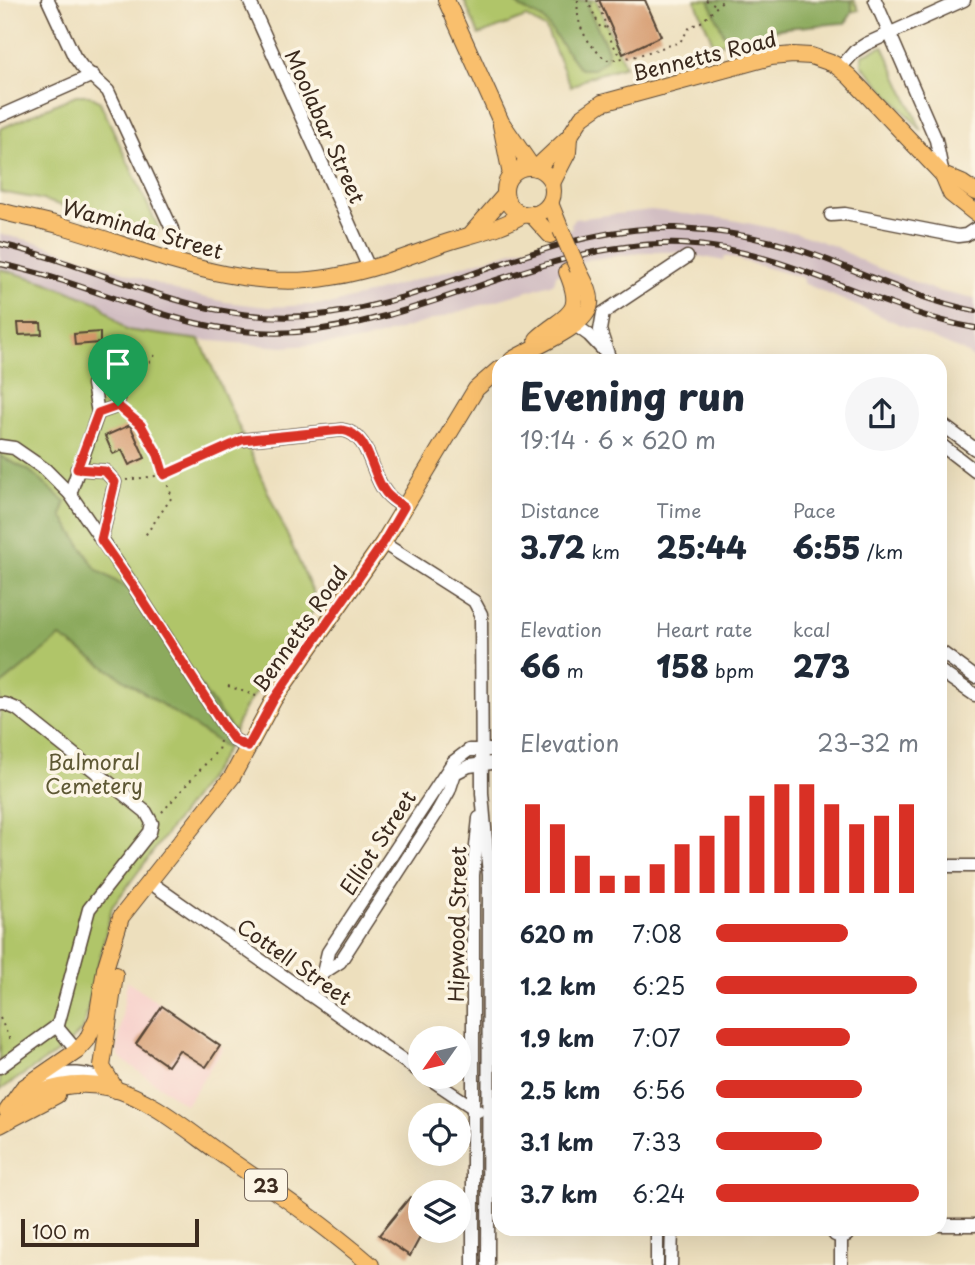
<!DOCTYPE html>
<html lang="en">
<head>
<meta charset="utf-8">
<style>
	:root { --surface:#fff; --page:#f6f6f7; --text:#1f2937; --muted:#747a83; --accent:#d93025 }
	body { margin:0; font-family:"Playpen Sans",sans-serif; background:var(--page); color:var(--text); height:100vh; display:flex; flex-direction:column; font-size:26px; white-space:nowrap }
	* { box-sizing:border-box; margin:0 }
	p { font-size:23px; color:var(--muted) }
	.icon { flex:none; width:38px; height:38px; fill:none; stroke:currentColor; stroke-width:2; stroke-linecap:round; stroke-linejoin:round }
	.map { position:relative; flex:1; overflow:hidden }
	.details { position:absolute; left:492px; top:354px; width:455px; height:882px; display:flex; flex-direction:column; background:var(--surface); border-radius:21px; box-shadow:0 7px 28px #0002 }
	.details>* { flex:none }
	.needle { width:46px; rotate:236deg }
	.tools { position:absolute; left:408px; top:1026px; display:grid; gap:14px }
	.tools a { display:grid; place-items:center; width:63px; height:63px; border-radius:50%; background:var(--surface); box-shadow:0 7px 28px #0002; font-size:35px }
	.scale { position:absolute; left:21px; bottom:18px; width:178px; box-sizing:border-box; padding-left:7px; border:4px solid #3b2a1e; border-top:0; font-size:19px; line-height:24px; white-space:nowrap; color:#3b2a1e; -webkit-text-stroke:5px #fcf5e5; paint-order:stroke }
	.pin { position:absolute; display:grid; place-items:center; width:60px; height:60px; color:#fff; margin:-72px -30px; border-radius:50% 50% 50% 0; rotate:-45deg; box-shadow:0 0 7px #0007 }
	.pin .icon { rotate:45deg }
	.round { display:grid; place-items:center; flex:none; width:74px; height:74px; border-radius:37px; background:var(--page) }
	.summary { display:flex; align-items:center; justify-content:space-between; height:119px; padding:0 28px }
	h1 { font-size:38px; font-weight:800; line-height:52px }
	.figures { display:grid; grid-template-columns:repeat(3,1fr); gap:10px; height:119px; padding:7px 28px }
	.figures div { display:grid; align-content:center }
	.figures b { font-size:30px; font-weight:800 }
	.figures small { font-size:19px; font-weight:400 }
	.figures p { font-size:19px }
	.chart { height:196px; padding:14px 28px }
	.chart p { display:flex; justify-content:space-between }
	.chart svg { width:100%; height:126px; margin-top:7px; stroke:var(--accent); stroke-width:6 }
	ul { padding:0 28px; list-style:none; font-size:23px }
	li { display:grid; grid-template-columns:112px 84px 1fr; align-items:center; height:52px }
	li i { height:18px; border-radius:9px; background:var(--accent) }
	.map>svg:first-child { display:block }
</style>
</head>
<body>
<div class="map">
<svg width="975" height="1265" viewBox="0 0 975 1265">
	<rect width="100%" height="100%" fill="#fcf5e5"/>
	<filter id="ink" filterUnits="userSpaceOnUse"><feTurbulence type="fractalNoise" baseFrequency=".0143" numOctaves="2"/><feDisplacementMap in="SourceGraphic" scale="14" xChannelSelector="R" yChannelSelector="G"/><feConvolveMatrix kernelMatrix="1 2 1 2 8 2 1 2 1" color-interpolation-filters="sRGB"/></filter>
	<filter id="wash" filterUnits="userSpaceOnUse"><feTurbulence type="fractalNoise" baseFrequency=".00686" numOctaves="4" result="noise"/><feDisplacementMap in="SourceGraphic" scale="28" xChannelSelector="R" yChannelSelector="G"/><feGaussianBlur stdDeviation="1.57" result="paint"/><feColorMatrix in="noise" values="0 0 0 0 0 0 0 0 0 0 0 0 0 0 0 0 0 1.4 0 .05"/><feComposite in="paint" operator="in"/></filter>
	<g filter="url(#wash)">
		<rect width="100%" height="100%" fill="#eddfbd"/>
		<!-- built -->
		<path fill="#f7d0cb" d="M 127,981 L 223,1048 L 186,1105 L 120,1058 L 117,1051 Z"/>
		<!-- industrial -->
		<path fill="#d2bec2" d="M 651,210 L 722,218 L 797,233 L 834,246 L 868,264 L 937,291 L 975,299 L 975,360 L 965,352 L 803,283 L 803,278 L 725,256 L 724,261 L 677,252 L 648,252 L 586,260 L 556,275 L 554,283 L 363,341 L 283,347 L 200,340 L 126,330 L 99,303 L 44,282 L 0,269 L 0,234 L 40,243 L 184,293 L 225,302 L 268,307 L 333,304 L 540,243 L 572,229 L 571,225 L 574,219 Z"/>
		<!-- green -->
		<g fill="#b0c569" stroke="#767844" stroke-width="2">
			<path d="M 464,0 L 596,0 L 625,66 L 589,77 L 571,87 L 546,29 L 526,17 L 479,35 Z"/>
			<path d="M 695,0 L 854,0 L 859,10 L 714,45 Z"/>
			<path d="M 883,46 L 922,131 L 862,65 L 862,55 Z"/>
			<path d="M 76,95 L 89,95 L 100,102 L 158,227 L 157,233 L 39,199 L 0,192 L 0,129 Z"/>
			<path d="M 0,269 L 45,282 L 99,303 L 126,330 L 200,340 L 318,604 L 244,709 L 227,748 L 213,771 L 112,907 L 83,1029 L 64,1048 L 0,1090 Z"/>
		</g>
		<!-- forest -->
		<g fill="#8caa5d" stroke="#646a3e" stroke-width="2">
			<path d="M 591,0 L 588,8 L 608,50 L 606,60 L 594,69 L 580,69 L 543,19 L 521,8 L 514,1 Z"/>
			<path d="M 709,0 L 851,0 C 854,10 851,16 845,23 C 824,24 804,27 784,28 C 765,30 743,44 724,35 Z"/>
			<path d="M 0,456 L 30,471 L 65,502 L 62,516 L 96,569 L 130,590 L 233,731 L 227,748 L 60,637 L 0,686 Z"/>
		</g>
		<g id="blocks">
			<!-- building -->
			<g fill="#d4976b">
				<path d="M 599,0 L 645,0 L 661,36 L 623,54 Z"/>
				<path d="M 18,323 L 41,323 L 42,334 L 19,335 Z"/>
				<path d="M 100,332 L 100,343 L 75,345 L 74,334 Z"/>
				<path d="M 130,425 L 145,458 L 129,465 L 122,450 L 113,454 L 105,436 Z"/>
				<path d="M 162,1006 L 220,1046 L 206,1067 L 179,1050 L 168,1066 L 136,1044 Z"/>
				<path d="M 410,1197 L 420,1204 L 420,1230 L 424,1230 L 410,1256 L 379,1235 Z"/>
			</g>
		</g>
	</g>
	<g filter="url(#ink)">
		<use href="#blocks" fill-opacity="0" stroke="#564536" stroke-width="2"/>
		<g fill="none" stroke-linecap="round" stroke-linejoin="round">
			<defs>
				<g id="minor">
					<path d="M 48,0 L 74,56 L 82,67 L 108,91 L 172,229 L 175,243 L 174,261"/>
					<path d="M 249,0 L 369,268"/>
					<path d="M 875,0 L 936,140 L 943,175"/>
					<path d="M 840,68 L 855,51 L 866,44 L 964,0"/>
					<path d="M 0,116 L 93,75"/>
					<path d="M 831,215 L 845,214 L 958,236 L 966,235 L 975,229"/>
					<path d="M 575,325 L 589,335 L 605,352"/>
					<path d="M 610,360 L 600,330 L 603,313 L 687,257"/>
					<path d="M 98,413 L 118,406 L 118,367"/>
					<path d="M 940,423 L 975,449"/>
					<path d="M 242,440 L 342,430 C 371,434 370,474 386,493 C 391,499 397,503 404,507"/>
					<path d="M 940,444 L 975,471"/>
					<path d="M 0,446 L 14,448 L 46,470 L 70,494 L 136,590 L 223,725 L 234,740 L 248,747"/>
					<path d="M 77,469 L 105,471 L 115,482 L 101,540"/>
					<path d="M 70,494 L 98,413 L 93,384"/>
					<path d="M 383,543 L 474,601 L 481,614 L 482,793 L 489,875 L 488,1265"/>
					<path d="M 940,651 L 975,677"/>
					<path d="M 940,671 L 975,695"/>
					<path d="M 0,704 L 5,704 L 17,709 L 146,812 L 152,823 L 150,832 L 89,909 L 58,1025 L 0,1067"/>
					<path d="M 940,866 L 975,866"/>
					<path d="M 148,881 L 420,1072"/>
					<path d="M 323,973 L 328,952 L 453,762 L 469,750 L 499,750"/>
					<path d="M 308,994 L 323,973 L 340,962 L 436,814 L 449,791 L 455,773 L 469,766 L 499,762"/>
					<path d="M 56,1026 L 77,1051"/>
					<path d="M 426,1076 L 478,1111"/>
					<path d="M 42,1079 C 67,1072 89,1069 111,1086"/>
					<path d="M 940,1225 L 975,1225"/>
					<path d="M 830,1228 L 835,1235 L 841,1237"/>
					<path d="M 841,1237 L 847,1235 L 852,1228"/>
					<path d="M 473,1265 L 473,875 L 479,818"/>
					<path d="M 657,1265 L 657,1228"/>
					<path d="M 671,1265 L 672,1228"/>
					<path d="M 841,1265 L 841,1237"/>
				</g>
				<g id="major">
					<path d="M 446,0 L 501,122 L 532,167"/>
					<path d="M 501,125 L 511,175"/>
					<circle cx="529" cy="191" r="24"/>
					<path d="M 536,168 L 569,137 L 582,117 L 602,103 L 771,57 L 793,55 L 811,56 L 834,64 L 849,76 L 943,175 L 951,194 L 975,213"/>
					<path d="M 943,175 L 962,183 L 975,192"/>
					<path d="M 552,183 L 568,152 L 569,137"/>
					<path d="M 550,203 L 561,230"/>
					<path d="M 0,211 C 21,217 42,220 62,226 C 150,251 239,294 332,277 C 369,271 404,258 439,245 C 467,235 499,230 524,214"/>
					<path d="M 531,214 L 550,235"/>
					<path d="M 472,233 L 505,195"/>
					<path d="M 537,339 C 565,313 586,317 567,272"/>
					<path d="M 512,360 C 530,348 587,328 590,304 C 592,293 582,278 578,269"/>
					<path d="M 115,975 L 102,1067 L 116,1090"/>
					<path d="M 14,1106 C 42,1087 78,1080 111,1088 C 152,1099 187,1130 221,1154 C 272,1189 324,1224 371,1265"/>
					<path d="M 7,1111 L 23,1088 L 77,1051 L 87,1040 L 97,1018 L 105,969 L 121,917 L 232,777 L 274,699 L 383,543 L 476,389 L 499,369"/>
					<path d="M 0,1125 L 57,1095"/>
				</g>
			</defs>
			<!-- minor casing -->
			<use href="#minor" stroke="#564536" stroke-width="15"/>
			<!-- major casing -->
			<use href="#major" stroke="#564536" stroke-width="18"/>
			<!-- path -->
			<g stroke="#564536" stroke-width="2" stroke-dasharray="2 5" stroke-linecap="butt">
				<path d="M 578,0 C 575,26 587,43 606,60 L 633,57 L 680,42 L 690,27 L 703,21 L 723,0"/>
				<path d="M 587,0 L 601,29 L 605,27"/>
				<path d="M 597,0 L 612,43 L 621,56"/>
				<path d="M 706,0 L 716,5"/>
				<path d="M 129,366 L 149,363 L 155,355"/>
				<path d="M 126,414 C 154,436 160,464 172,497 L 144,537"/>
				<path d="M 126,480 L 164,475 L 229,446"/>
				<path d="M 228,686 L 256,696"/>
				<path d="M 162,812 L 218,750 L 220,741"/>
				<path d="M 0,1018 L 11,1042"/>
			</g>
			<!-- minor -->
			<use href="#minor" stroke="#fff" stroke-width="12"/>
			<!-- major -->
			<use href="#major" stroke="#f9bf6d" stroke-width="16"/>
			<defs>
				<g id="rail">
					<path d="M 0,244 C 114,270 206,331 328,314 C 447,298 553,225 676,228 C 725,230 774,240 820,257 C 872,277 921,300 975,311"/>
					<path d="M 0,264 C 103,285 187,340 297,332 C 430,322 546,240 681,244 C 786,248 874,310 975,328"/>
				</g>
			</defs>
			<!-- rail casing -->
			<use href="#rail" stroke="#3b2a1e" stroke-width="6"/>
			<!-- rail -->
			<use href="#rail" stroke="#fcf5e5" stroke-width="3.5" stroke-dasharray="10" stroke-linecap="butt"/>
			<defs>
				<path id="major-bridge" d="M 561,230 L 578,269"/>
			</defs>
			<!-- major-bridge casing -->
			<use href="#major-bridge" stroke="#564536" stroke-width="18" stroke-linecap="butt"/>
			<!-- major-bridge -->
			<use href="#major-bridge" stroke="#f9bf6d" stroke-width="16"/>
		</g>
	</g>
	<g fill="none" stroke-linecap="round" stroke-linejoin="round" filter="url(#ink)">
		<defs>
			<path id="route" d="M 118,406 L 141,425 L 158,455 L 164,475 L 242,440 L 342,430 C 371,434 370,474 386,493 C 391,499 398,503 404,507 L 383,543 L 274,699 L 248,747 L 234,740 L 223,725 L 136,590 L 101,540 L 115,482 L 105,471 L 77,469 L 98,413 Z"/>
		</defs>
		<!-- route casing -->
		<use href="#route" stroke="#fff" stroke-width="14"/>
		<!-- route -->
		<use href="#route" stroke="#d93025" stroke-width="9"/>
	</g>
	<g text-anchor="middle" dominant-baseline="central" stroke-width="7" stroke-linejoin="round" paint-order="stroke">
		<!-- shield labels -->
		<rect fill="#fcf5e5" stroke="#75675a" stroke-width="2" x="245" y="1169.5" width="42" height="31" rx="5"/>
		<g font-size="19" font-weight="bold" fill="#3b2a1e">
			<text x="266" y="1185">23</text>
		</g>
		<!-- street labels -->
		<g font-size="21" fill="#3b2a1e" stroke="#fcf5e5">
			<text transform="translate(704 55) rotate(-14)">Bennetts Road</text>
			<text transform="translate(326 126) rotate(66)">Moolabar Street</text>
			<text transform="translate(143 228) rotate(16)">Waminda Street</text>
			<text transform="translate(299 628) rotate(-55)">Bennetts Road</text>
			<text transform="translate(377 842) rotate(-57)">Elliot Street</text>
			<text transform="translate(456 924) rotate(-89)">Hipwood Street</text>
			<text transform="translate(295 961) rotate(35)">Cottell Street</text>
		</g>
		<!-- park labels -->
		<g font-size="21" fill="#5e5834" stroke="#fcf5e5">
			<text x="94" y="761">Balmoral<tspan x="94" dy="24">Cemetery</tspan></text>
		</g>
	</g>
</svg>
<div class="tools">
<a><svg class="needle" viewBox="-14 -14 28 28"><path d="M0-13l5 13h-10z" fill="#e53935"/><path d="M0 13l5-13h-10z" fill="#747a83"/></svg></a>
<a><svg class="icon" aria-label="locate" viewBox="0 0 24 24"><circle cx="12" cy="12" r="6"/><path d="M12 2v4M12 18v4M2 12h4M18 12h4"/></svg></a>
<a><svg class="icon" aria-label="layers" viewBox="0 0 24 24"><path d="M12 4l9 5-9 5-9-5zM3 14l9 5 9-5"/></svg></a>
</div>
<div class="scale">100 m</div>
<div class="pin" style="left:118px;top:406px;background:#1e9e55"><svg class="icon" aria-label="arrive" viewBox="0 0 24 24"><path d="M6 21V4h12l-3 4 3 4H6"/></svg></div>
<section class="details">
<div class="summary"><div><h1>Evening run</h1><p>19:14 · 6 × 620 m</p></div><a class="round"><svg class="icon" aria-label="share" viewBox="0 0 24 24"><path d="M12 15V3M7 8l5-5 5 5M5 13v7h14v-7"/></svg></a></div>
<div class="figures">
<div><p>Distance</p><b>3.72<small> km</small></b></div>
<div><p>Time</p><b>25:44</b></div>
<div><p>Pace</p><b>6:55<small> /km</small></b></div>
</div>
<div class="figures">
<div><p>Elevation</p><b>66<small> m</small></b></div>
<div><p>Heart rate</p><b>158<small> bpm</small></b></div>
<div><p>kcal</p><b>273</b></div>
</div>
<div class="chart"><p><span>Elevation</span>23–32 m</p>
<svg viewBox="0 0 160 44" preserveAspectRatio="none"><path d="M5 44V13M15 44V20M25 44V31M35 44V38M45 44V38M55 44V34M65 44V27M75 44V24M85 44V17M95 44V10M105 44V6M115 44V6M125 44V13M135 44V20M145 44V17M155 44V13"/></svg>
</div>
<ul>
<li><b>620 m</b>7:08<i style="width:65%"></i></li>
<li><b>1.2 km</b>6:25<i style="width:99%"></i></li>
<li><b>1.9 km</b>7:07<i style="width:66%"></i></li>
<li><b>2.5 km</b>6:56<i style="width:72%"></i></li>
<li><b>3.1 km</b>7:33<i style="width:52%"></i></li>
<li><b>3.7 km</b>6:24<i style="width:100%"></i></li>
</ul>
</section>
</div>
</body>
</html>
